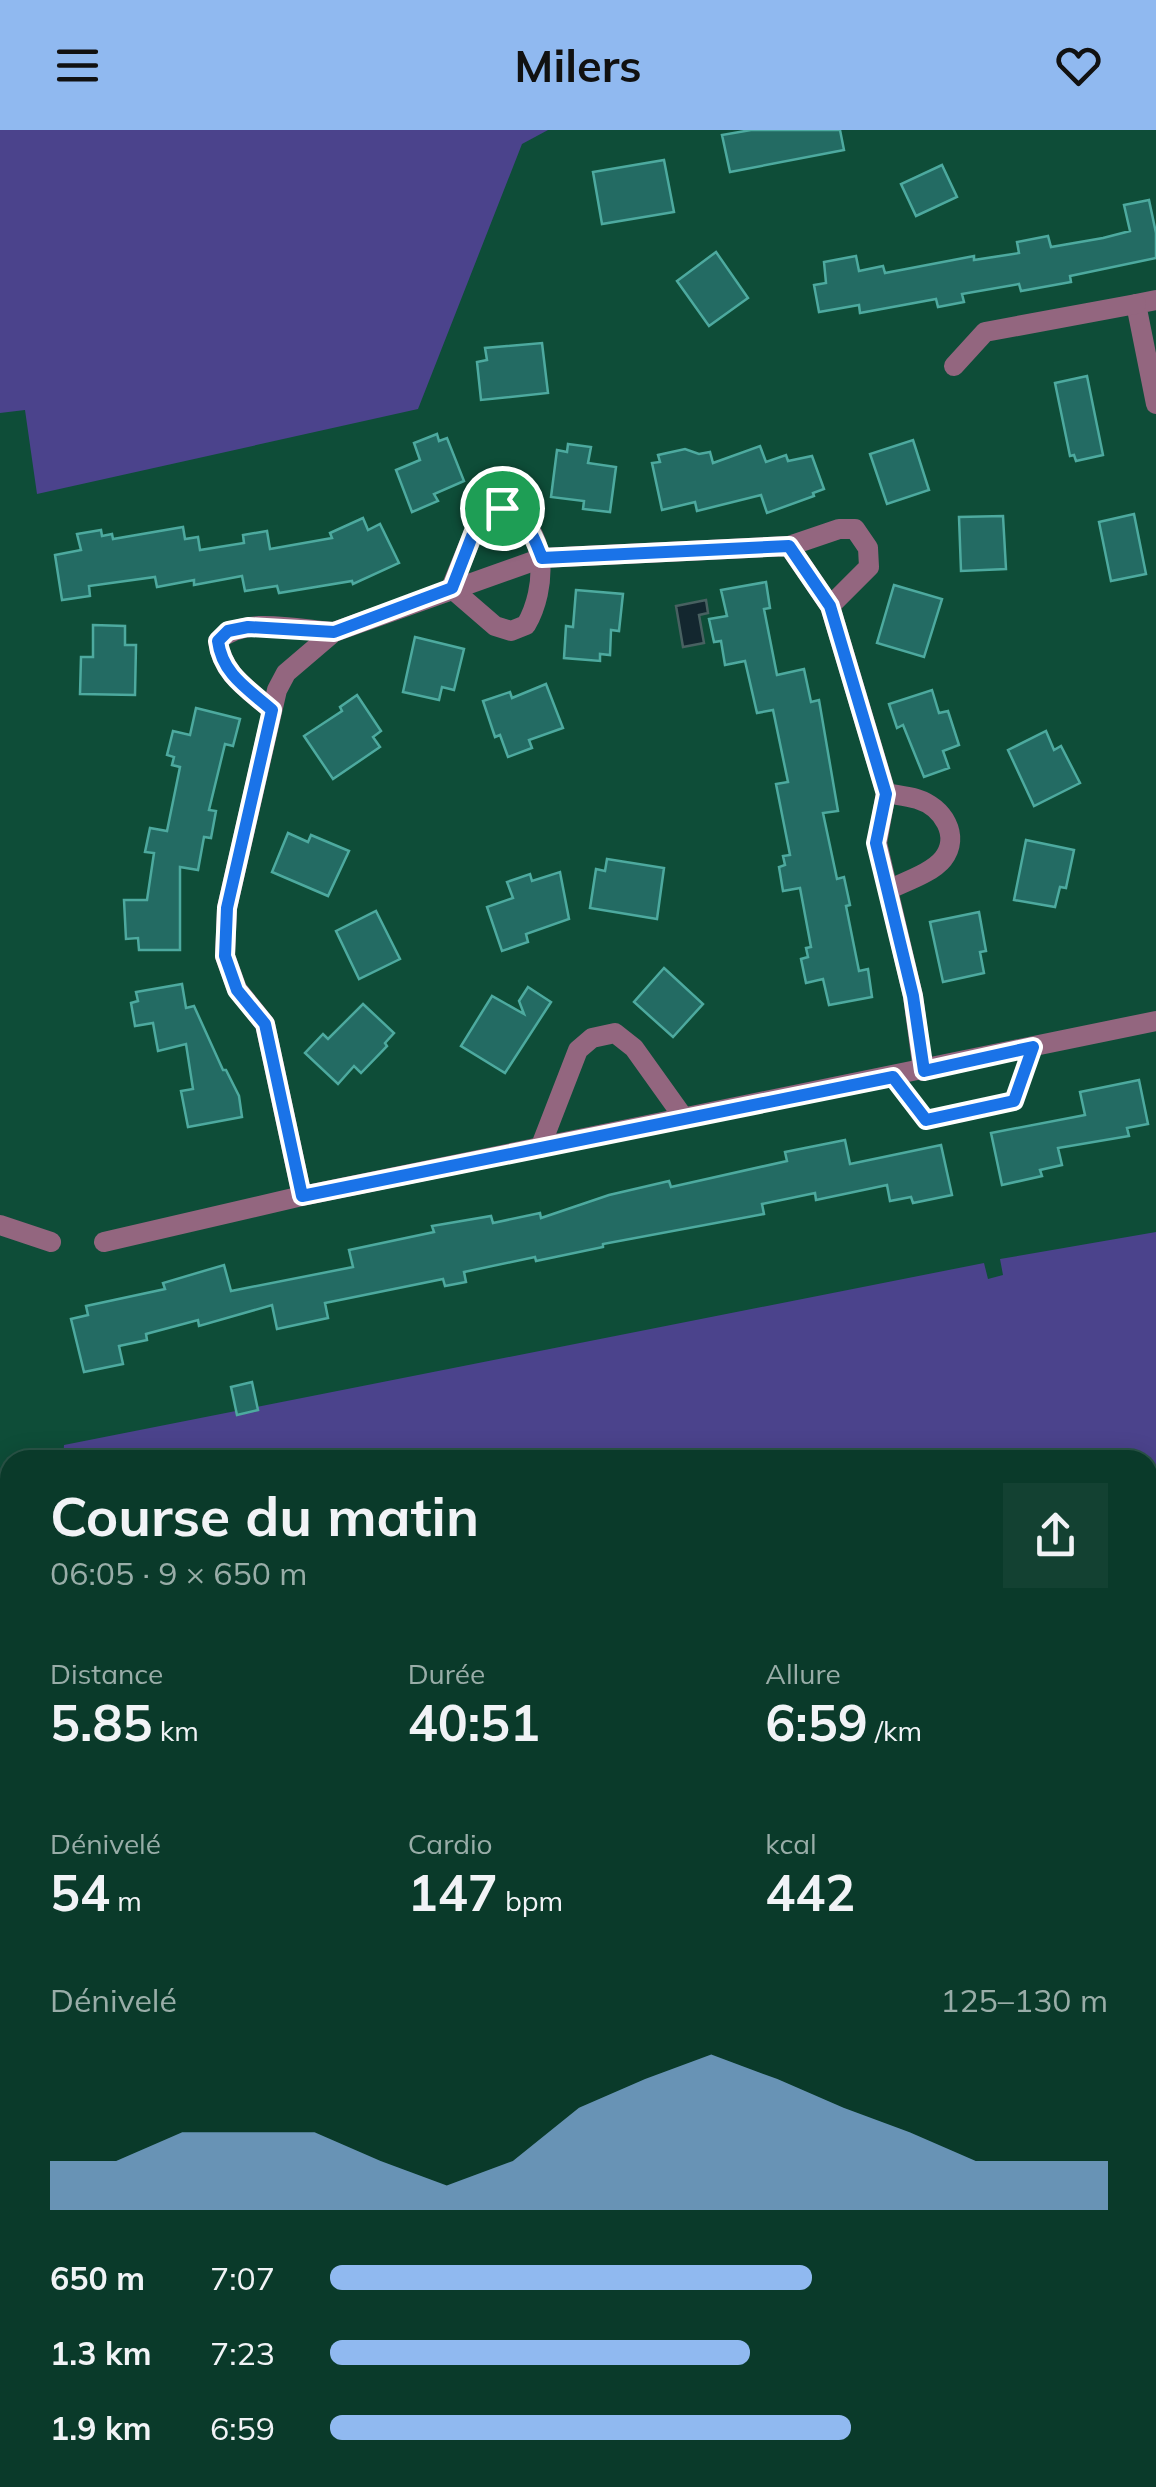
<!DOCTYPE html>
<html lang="fr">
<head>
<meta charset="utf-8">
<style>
	:root { --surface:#0a3a2a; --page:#134132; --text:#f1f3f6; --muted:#99ada8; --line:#2a5447; --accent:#90b9f0 }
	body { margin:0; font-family:Mulish,sans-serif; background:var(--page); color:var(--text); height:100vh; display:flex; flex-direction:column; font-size:38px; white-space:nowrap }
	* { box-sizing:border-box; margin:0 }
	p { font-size:32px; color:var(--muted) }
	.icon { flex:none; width:55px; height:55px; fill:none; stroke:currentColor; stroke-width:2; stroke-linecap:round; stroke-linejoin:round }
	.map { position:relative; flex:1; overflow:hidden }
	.drawer { position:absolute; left:0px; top:1320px; width:1158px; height:1038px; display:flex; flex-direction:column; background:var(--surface); border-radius:30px 30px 0 0; box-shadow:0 5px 25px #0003,0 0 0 2px var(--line) }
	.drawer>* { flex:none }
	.pin { position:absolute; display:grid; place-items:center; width:85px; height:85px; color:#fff; margin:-42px; border:5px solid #fff; border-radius:50%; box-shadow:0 2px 10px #0007 }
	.round { display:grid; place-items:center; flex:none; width:105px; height:105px; border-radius:0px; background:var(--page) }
	.headline { display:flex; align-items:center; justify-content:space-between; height:170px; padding:0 50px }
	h1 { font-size:55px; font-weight:700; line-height:75px }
	.stats { display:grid; grid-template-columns:repeat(3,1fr); gap:15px; height:170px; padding:10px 50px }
	.stats div { display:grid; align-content:center }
	.stats b { font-size:50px; font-weight:700 }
	.stats small { font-size:28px; font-weight:400 }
	.stats p { font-size:28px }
	.chart { height:280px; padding:20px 50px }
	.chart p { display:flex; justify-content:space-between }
	.chart svg { width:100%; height:180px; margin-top:10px; fill:var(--accent); opacity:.7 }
	ul { padding:0 50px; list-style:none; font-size:32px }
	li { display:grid; grid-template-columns:160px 120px 1fr; align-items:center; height:75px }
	li i { height:25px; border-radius:12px; background:var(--accent) }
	header { display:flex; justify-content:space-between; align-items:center; height:130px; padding:0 50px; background:var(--accent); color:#111; font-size:45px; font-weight:700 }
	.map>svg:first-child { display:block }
</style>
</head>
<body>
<header><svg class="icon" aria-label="menu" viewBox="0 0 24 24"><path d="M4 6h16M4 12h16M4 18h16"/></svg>Milers<svg class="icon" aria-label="heart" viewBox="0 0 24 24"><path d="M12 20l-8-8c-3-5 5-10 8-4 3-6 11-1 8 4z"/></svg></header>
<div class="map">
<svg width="1156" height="2357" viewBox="0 0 1156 2357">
	<rect width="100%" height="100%" fill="#0e4d38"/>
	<!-- green -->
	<g fill="#4b438c">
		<path d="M 0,0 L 548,0 L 522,14 L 418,279 L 37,364 L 25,280 L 0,283 Z"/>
		<path d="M 1156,1102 L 1156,2068 L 1148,2072 L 1148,1330 L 63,1330 L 64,1315 L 984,1133 L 988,1149 L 1003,1145 L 1000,1129 Z"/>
	</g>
	<!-- water -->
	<path fill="#13272f" stroke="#486161" stroke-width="2.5" d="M 706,470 L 708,483 L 699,485 L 704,513 L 683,517 L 676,476 Z"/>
	<!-- building -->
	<g fill="#236b63" stroke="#4daa9f" stroke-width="2.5">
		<path d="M 751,0 L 840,0 L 844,20 L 730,42 L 722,5 Z"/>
		<path d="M 664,30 L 674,82 L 602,94 L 593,42 Z"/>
		<path d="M 942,35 L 957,67 L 916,86 L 901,54 Z"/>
		<path d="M 1149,70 L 1156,103 L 1156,128 L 1070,146 L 1071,152 L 1021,161 L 1019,154 L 962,164 L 964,172 L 938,177 L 936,169 L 860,183 L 859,175 L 819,182 L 814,155 L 826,153 L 824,132 L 856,126 L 859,141 L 883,136 L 885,143 L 974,126 L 974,130 L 1019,123 L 1017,112 L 1048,106 L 1051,117 L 1103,108 L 1130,101 L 1124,75 Z"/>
		<path d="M 716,122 L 748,168 L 709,196 L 677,151 Z"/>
		<path d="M 542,213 L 548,263 L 481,270 L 477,232 L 487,230 L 485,218 Z"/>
		<path d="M 1087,246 L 1103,325 L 1076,331 L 1074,325 L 1070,326 L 1055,253 Z"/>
		<path d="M 437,304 L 439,311 L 447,308 L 464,351 L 434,364 L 438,371 L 412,382 L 396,340 L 420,330 L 414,313 Z"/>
		<path d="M 913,310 L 929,360 L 887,374 L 870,324 Z"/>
		<path d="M 568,314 L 591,317 L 588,333 L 616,337 L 610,382 L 583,379 L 584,371 L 551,367 L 557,320 L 567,322 Z"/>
		<path d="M 760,316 L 766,332 L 786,325 L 788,331 L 812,326 L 824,359 L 813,363 L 814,366 L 767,383 L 761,365 L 697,381 L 695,372 L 662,380 L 652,333 L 660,332 L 658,325 L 685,319 L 699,324 L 710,322 L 713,333 Z"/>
		<path d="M 1134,384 L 1146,444 L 1111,451 L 1099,392 Z"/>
		<path d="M 1003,386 L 1006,439 L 961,441 L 959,387 Z"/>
		<path d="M 363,388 L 368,400 L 380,394 L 399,433 L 353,454 L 352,451 L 279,463 L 277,456 L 245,461 L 242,446 L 194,455 L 194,450 L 157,457 L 155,447 L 89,456 L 90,466 L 62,470 L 55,425 L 81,420 L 77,404 L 101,400 L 102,406 L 112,404 L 113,409 L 183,397 L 185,409 L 198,407 L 200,420 L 244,413 L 243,405 L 267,401 L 270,419 L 332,408 L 330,403 Z"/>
		<path d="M 766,452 L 770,478 L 764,479 L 777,545 L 804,539 L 811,572 L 819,570 L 838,681 L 823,683 L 837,749 L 844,747 L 850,775 L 846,776 L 859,841 L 868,839 L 872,867 L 829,875 L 823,849 L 806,853 L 801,829 L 808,827 L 806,818 L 811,817 L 800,758 L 783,761 L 779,737 L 785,735 L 783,726 L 790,725 L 776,654 L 788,652 L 773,580 L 757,583 L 745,531 L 725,535 L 721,511 L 714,512 L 709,489 L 727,486 L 721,460 Z"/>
		<path d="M 894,455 L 942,469 L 924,527 L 877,513 Z"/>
		<path d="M 576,460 L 623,464 L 619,501 L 611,500 L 610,525 L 600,524 L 600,531 L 564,528 L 566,496 L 573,497 Z"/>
		<path d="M 93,495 L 125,496 L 125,515 L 136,515 L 135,565 L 80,564 L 81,527 L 93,527 Z"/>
		<path d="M 415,507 L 464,519 L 454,560 L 442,557 L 439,570 L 403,562 Z"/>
		<path d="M 546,554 L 563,598 L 529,610 L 532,618 L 508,627 L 500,605 L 495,607 L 483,571 L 510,562 L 512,568 Z"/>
		<path d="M 932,560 L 939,583 L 948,581 L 959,615 L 943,621 L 949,638 L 924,647 L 903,595 L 897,598 L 889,574 Z"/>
		<path d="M 357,565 L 381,601 L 373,607 L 380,617 L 333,649 L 304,606 L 342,581 L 340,577 Z"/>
		<path d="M 196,578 L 240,589 L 233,616 L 225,614 L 209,680 L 216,681 L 211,708 L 204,707 L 198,740 L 180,737 L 180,820 L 139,820 L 138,808 L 126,809 L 124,770 L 147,770 L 154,723 L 145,722 L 150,698 L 167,701 L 180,637 L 172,635 L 174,627 L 167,625 L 173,601 L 190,605 Z"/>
		<path d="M 1046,601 L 1054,620 L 1061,616 L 1080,653 L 1034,676 L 1008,620 Z"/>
		<path d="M 288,703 L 308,712 L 311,705 L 349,721 L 328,766 L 272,742 Z"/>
		<path d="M 1026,710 L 1074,720 L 1066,758 L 1060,757 L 1055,777 L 1014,770 Z"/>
		<path d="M 607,729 L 664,738 L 657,789 L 590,778 L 596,739 L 605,741 Z"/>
		<path d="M 560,742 L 569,789 L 526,804 L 528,812 L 502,821 L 487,777 L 513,768 L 507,752 L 530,744 L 532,751 Z"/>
		<path d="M 376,781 L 400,829 L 359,849 L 336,801 Z"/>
		<path d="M 979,782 L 986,821 L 980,822 L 984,843 L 943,852 L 930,792 Z"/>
		<path d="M 664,838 L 703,874 L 673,907 L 634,872 Z"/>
		<path d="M 182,854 L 186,878 L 194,876 L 223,940 L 226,940 L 239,966 L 242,987 L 188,997 L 181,961 L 193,959 L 186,914 L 158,921 L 153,893 L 135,896 L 131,873 L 138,871 L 136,862 Z"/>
		<path d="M 528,857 L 551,872 L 505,943 L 461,916 L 492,866 L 524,884 L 519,871 Z"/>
		<path d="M 363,874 L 394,903 L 385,913 L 387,916 L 361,943 L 354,936 L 338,954 L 305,923 L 323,904 L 328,909 Z"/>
		<path d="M 1139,950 L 1148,994 L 1127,998 L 1129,1006 L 1058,1018 L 1062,1035 L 1040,1040 L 1042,1046 L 1002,1055 L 991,1003 L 1085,985 L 1080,962 Z"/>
		<path d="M 845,1010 L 850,1034 L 941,1015 L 952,1065 L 913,1073 L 911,1067 L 890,1071 L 887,1055 L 816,1070 L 815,1063 L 762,1074 L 764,1084 L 603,1114 L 603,1117 L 536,1131 L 535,1127 L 464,1142 L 466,1152 L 445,1156 L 443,1149 L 325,1173 L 328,1188 L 277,1199 L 272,1175 L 199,1196 L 198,1190 L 146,1204 L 147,1210 L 119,1216 L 123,1234 L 84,1242 L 71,1189 L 88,1185 L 86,1176 L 165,1159 L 163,1153 L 224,1135 L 231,1161 L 353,1137 L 349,1120 L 434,1102 L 432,1096 L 491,1086 L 493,1093 L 540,1083 L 541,1088 L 609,1065 L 669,1051 L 671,1057 L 787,1031 L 785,1022 Z"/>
		<path d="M 252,1252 L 258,1280 L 237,1285 L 231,1257 Z"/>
	</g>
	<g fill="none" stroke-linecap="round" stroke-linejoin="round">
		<!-- path -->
		<g stroke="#457c68" stroke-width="5" stroke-dasharray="2.5 8" stroke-linecap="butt">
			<path d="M 1148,1429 L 1156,1426"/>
			<path d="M 685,2348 L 691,2357"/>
		</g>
		<!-- lane -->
		<path stroke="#93667f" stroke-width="11" d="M 893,947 L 926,990 L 1014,971 L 1033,917"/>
		<!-- street -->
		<g stroke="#93667f" stroke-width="20">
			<path d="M 1156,170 L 1136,174 L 1156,274"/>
			<path d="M 954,236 L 985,202 L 1136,174"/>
			<path d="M 502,378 C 550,394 547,459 526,495 L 511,501 L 495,496 L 451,458 L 476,397 L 487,383 Z"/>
			<path d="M 789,416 L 839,399 L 855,399 L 868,418 L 869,437 L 830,476"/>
			<path d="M 272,580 C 248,559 222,544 218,511 C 244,485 300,500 334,502"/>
			<path d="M 886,663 C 896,665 907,666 917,669 C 943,677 961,706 943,729 C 932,743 904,752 888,760"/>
			<path d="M 540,1018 L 578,920 L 592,908 L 615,903 L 634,918 L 684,988"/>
			<path d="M 302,1066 L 265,894 L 237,859 L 225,826 L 227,778 L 277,560 L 286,543 L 334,502 L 542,428 L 789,416 L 830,476 L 886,663 L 877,713 L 913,866 L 923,941"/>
			<path d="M 0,1095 L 51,1112"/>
			<path d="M 104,1112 L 302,1066 L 1156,891"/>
			<path d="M 268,2348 L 271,2357"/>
			<path d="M 549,2348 L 551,2357"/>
			<path d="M 844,2348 L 850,2357"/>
		</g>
	</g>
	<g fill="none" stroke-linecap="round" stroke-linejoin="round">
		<defs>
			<path id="route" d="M 502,378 C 527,386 533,405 542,428 L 789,416 L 830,476 L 886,664 L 876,713 L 913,866 L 924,941 L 1033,917 L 1014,971 L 926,990 L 893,947 L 302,1066 L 265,894 L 237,860 L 225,826 L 227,778 L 272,580 C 248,559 222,544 218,511 L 228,501 L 248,497 L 334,502 L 452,458 L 476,396 L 487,383 Z"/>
		</defs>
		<!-- route casing -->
		<use href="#route" stroke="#fff" stroke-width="20"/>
		<!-- route -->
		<use href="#route" stroke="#1a73e8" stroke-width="12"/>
	</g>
</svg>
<div class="pin" style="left:502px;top:378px;background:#1e9e55"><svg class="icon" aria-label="arrive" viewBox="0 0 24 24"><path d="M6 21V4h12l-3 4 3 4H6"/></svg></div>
<section class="drawer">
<div class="headline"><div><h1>Course du matin</h1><p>06:05 · 9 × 650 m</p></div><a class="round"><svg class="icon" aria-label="share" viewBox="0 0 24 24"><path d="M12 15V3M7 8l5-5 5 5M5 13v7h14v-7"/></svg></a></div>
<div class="stats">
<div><p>Distance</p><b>5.85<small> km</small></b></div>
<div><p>Durée</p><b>40:51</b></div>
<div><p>Allure</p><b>6:59<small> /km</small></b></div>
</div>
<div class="stats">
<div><p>Dénivelé</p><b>54<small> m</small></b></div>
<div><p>Cardio</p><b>147<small> bpm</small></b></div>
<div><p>kcal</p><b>442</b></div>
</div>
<div class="chart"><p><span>Dénivelé</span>125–130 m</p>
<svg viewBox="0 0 160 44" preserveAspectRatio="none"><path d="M0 44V32L10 32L20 25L30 25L40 25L50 32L60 38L70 32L80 19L90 12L100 6L110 12L120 19L130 25L140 32L150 32L160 32V44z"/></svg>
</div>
<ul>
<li><b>650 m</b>7:07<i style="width:62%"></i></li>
<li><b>1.3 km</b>7:23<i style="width:54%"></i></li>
<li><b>1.9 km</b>6:59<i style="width:67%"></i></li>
</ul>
</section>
</div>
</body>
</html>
